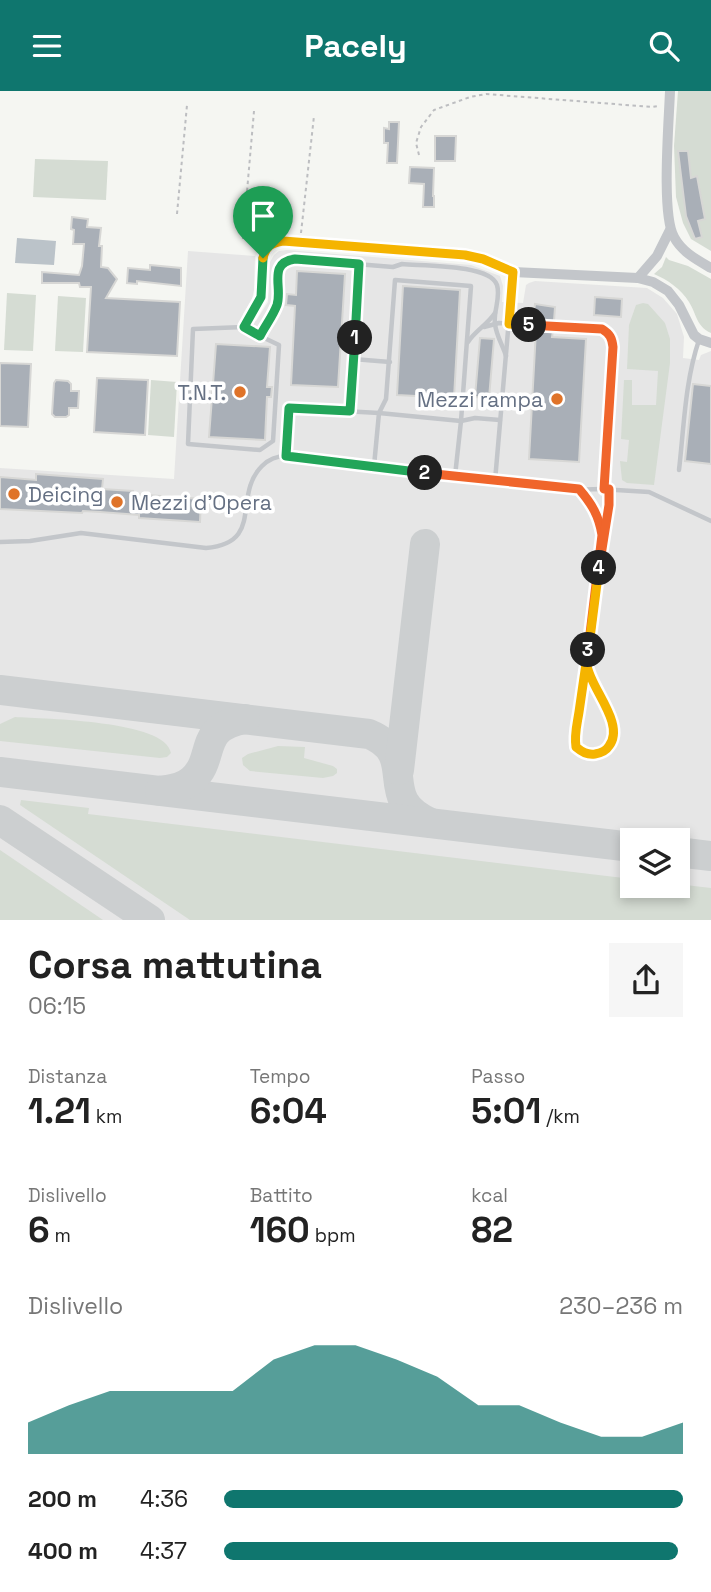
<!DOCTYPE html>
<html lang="it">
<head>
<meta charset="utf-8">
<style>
	:root { --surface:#fff; --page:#f6f6f6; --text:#222; --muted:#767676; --accent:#0f766e }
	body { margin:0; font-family:"Space Grotesk",sans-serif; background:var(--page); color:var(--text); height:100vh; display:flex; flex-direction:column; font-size:26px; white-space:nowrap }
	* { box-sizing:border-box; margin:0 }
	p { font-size:23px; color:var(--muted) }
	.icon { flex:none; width:38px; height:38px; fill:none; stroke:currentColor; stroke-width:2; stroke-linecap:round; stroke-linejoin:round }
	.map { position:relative; height:829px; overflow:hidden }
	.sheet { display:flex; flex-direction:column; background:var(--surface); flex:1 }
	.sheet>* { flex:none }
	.fabs { position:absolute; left:620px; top:737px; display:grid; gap:14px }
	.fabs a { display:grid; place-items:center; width:70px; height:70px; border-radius:0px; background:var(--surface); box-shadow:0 4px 10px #0003; font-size:35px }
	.pin { position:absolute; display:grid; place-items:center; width:60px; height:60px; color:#fff; margin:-72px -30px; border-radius:50% 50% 50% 0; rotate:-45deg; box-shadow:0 0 7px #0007 }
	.pin .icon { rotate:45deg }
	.km { position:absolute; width:35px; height:35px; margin:-18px; border-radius:50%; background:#222; color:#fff; font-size:19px; line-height:35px; text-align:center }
	.round { display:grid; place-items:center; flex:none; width:74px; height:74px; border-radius:0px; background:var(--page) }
	.overview { display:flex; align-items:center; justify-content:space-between; height:119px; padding:0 28px }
	h1 { font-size:38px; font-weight:700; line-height:52px }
	.stats { display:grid; grid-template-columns:repeat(3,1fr); gap:10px; height:119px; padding:7px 28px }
	.stats div { display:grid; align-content:center }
	.stats b { font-size:35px; font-weight:700 }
	.stats small { font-size:19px; font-weight:400 }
	.stats p { font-size:19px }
	.chart { height:196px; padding:14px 28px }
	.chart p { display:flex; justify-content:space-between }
	.chart svg { width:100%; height:126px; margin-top:7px; fill:var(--accent); opacity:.7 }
	ul { padding:0 28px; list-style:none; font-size:23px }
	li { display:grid; grid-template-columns:112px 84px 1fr; align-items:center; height:52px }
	li i { height:18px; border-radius:9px; background:var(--accent) }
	header { display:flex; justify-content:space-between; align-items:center; height:91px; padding:0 28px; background:var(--accent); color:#fff; font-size:32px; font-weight:700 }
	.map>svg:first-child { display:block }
</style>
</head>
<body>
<header><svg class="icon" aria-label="menu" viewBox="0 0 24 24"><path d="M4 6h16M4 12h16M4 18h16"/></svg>Pacely<svg class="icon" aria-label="search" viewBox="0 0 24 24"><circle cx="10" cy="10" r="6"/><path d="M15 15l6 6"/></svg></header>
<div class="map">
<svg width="711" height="829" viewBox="0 0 711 829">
	<rect width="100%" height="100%" fill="#f5f6f2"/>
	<!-- built -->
	<path fill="#e6e6e6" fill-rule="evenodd" d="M 287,159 L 471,174 L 500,185 L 503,195 L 502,211 L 523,212 L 526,194 L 529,192 L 535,190 L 647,197 L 663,207 L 677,223 L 684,246 L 683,267 L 699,269 L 701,264 L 711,260 L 711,829 L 0,829 L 0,377 L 174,388 L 188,160 L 255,165 L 254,199 L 252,208 L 243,223 L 256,230 L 268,211 L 270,171 L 274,164 L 279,160 ZM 632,749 L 677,749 L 677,794 L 632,794 Z"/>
	<!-- green -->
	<g fill="#d5dcd3">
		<path d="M 678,0 L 711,0 L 711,160 L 691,148 L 683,132 L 676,106 L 674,55 Z"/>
		<path d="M 35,68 L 108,70 L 106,109 L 33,106 Z"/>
		<path d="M 666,166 L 669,169 L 688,175 L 711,188 L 711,242 C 696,235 697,224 689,211 C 681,198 668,189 654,183 L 662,176 Z"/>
		<path d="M 7,202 L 36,204 L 33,260 L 4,259 Z"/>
		<path d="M 58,205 L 86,207 L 83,261 L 55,260 Z"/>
		<path d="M 643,212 L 648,213 L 665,232 L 670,248 L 670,272 L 654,394 L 627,392 L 622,389 L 620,370 L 627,371 L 629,349 L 621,348 L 624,289 L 632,289 L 632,314 L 656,314 L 658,280 L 627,278 L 629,234 L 636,214 Z"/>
		<path d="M 151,289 L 177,291 L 174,346 L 148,344 Z"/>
		<path d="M 15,626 C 44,628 166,629 171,662 L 167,666 L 160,667 L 0,650 L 0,633 Z"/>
		<path d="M 278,655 L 305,656 L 304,667 L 333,675 L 337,678 L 337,682 L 333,685 L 323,687 L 250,680 L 243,674 L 242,667 L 248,663 Z"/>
		<path d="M 21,709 L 89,717 L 88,723 L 632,788 L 632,794 L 677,794 L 677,793 L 711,797 L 711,829 L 190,829 L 20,714 Z"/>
		<path d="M 0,759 L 103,829 L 0,829 Z"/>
	</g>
	<!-- water -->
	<path fill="#bbc3c9" d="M 17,147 L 56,150 L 54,174 L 15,172 Z"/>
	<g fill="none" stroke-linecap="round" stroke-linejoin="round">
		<!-- taxiway -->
		<g stroke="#cccfd0" stroke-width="30">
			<path d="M 0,599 L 369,643 C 422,665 373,708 431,732"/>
			<path d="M 399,679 L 425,453"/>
			<path d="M 0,681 L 632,756"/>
			<path d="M 160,700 C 172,698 183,697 192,689 C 217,667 196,637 245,628"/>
			<path d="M 0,729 L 150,829"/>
			<path d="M 677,761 L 711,765"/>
		</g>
	</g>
	<!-- building -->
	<g fill="#a9afb7" stroke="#d7d7d5" stroke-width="2">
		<path d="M 389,31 L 399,31 L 397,72 L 387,72 L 388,52 L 384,52 L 384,37 L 389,38 Z"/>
		<path d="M 435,45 L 456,45 L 455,70 L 435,70 Z"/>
		<path d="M 678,60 L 688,60 L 691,87 L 697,85 L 705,128 L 698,130 L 702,146 L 695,148 L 686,125 Z"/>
		<path d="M 410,76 L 434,77 L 433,105 L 434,105 L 434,116 L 423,116 L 424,93 L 409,92 Z"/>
		<path d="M 72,126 L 88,128 L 87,136 L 101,137 L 99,155 L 102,155 L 101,176 L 108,177 L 117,188 L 106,207 L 180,211 L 177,265 L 87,261 L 91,196 L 80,196 L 79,192 L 42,192 L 42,181 L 79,184 L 82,175 L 84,153 L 73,153 L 74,139 L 71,138 Z"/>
		<path d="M 150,174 L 181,177 L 181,195 L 137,190 L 137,193 L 127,192 L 128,177 L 150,179 Z"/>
		<path d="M 297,180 L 345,183 L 338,296 L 291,294 L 295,215 L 286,214 L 287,203 L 296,204 Z"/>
		<path d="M 403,195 L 460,199 L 454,307 L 397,304 Z"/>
		<path d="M 595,206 L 622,208 L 621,226 L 594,224 Z"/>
		<path d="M 535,213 L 555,216 L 554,230 L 533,229 Z"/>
		<path d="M 536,239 L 553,240 L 552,246 L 586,248 L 579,371 L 529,368 Z"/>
		<path d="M 480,247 L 494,248 L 489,307 L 475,306 Z"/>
		<path d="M 216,253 L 270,256 L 267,296 L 272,296 L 271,306 L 267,306 L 265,349 L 209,346 Z"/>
		<path d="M 0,272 L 31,273 L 28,336 L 0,335 Z"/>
		<path d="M 97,287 L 148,289 L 145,344 L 94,341 Z"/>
		<path d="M 56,289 L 68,290 L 71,293 L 71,300 L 79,300 L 78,317 L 69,317 L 69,324 L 66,326 L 55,326 L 52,323 L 54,292 Z"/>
		<path d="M 693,293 L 711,295 L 711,373 L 685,370 Z"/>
		<path d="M 36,383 L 103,388 L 102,398 L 133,400 L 133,403 L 201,408 L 200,431 L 139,427 L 139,424 L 100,421 L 83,420 L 82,422 L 0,418 L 0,386 L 36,389 Z"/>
	</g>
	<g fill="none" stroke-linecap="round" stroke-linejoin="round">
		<!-- path -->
		<g stroke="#bdbec1" stroke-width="2" stroke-dasharray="3.5 3.5" stroke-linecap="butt">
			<path d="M 419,64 L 416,52 L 421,36 L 434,19 L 470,6 L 486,3 L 652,16 L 658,15"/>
			<path d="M 177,123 L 187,14"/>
			<path d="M 244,135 L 254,20"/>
			<path d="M 301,142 L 314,25"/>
			<path d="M 243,148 L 244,136 L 278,140"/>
		</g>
		<!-- service -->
		<g stroke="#c3c6ca" stroke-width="4.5">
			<path d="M 249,228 L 244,236 L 260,245 C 265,235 273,225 277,214 C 284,196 267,172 295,168 L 393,176 L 402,173 C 422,175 490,173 497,194 C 501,207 493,221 495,233 C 496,244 503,255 506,265"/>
			<path d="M 244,236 L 193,238 L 188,353 L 260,359 L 273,350 L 279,254 L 260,245"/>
			<path d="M 484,236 L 499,232 L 602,238 C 610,243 612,247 613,256 L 604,398"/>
			<path d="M 468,251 C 475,240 487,234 495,222"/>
			<path d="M 353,268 L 390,271"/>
			<path d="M 350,320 L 359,173"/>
			<path d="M 286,365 L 289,317 L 379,322 L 461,330 L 475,327 L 500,329"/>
			<path d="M 374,375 L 379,322 L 386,308 L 395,189 L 471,195 L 461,330 L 455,385"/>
			<path d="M 679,379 C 684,336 685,290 699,249"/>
			<path d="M 495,390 L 513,182"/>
			<path d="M 579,399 C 592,413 599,425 602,444"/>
			<path d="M 0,451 L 30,450 L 81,442 L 206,457 C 265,452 232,405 262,375 C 269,368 276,365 286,365 L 572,399 L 600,398 L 649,401 L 711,430"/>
			<path d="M 586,572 C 588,580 590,587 593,593 C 601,609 623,636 610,655 C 606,659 601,662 596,663 C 588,664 582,661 576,656 L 574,645 C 585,588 592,531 599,473 C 602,448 609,424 609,398"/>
		</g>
		<!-- minor -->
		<g stroke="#c3c6ca" stroke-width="10">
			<path d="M 670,0 C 669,30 661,123 674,146 C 682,161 697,169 711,177"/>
			<path d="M 638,187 L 657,165 L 670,139"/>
			<path d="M 249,228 L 261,206 L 265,160 L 273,152 L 283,150 L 465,164 L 483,168 L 513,181 L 638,187 L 653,191 L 668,200 L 679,214 L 694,244 L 699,248 L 711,252"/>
		</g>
	</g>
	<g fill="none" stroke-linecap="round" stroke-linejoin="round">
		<defs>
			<path id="split-1" d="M 263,167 L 261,206 L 244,236 L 260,245 C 265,235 273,225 277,214 C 283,196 267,172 295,168 L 359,173 L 355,247"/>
			<path id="split-2" d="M 355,247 L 350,320 L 289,317 L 286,365 L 425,382"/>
			<path id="split-3" d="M 425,382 L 579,398 C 592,413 599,425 602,444 L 588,559"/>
			<path id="split-4" d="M 588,559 C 585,580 582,601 579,621 C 577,634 574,644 576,656 C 582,661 587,664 595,663 C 601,662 606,660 609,655 C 626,633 590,597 587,574 C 586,566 589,556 590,547 C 593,524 596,500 599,477"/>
			<path id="split-5" d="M 529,234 L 602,238 C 610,243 612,247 613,256 L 604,398 L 609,398 L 609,414 L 599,477"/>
			<path id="split-6" d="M 263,167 C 266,155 271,152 283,150 L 465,164 L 483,168 L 513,181 L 509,233 L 529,234"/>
		</defs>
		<!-- split-1 casing -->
		<use href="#split-1" stroke="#fff" stroke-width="14"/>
		<!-- split-2 casing -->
		<use href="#split-2" stroke="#fff" stroke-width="14"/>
		<!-- split-3 casing -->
		<use href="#split-3" stroke="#fff" stroke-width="14"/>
		<!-- split-4 casing -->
		<use href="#split-4" stroke="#fff" stroke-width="14"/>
		<!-- split-5 casing -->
		<use href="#split-5" stroke="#fff" stroke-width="14"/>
		<!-- split-6 casing -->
		<use href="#split-6" stroke="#fff" stroke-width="14"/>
		<!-- split-1 -->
		<use href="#split-1" stroke="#22a559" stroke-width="9"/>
		<!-- split-2 -->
		<use href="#split-2" stroke="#22a559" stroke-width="9"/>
		<!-- split-3 -->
		<use href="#split-3" stroke="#f0652b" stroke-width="9"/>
		<!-- split-4 -->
		<use href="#split-4" stroke="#f5b400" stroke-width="9"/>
		<!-- split-5 -->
		<use href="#split-5" stroke="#f0652b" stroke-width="9"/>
		<!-- split-6 -->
		<use href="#split-6" stroke="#f5b400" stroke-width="9"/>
	</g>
	<!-- markers -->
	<g fill="#df7329" stroke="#fff" stroke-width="2.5">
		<circle cx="240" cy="301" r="7"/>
		<circle cx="557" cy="308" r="7"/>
		<circle cx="14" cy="403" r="7"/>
		<circle cx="117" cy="411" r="7"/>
	</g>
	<g text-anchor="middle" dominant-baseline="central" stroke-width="7" stroke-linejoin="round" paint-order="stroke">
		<!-- poi labels -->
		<g font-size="21" fill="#657083" stroke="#fff" text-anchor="end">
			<text x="226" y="301">T.N.T.</text>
			<text x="543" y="308">Mezzi rampa</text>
			<text x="28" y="403" text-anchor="start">Deicing</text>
			<text x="131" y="411" text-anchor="start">Mezzi d'Opera</text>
		</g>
	</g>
</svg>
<div class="fabs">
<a><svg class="icon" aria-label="layers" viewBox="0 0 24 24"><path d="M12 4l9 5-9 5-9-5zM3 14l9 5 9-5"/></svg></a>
</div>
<div class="pin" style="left:263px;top:167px;background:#1e9e55"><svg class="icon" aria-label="arrive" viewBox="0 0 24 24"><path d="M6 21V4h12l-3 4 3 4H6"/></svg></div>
<b class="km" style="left:355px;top:247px">1</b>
<b class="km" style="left:425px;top:382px">2</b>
<b class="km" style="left:588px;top:559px">3</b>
<b class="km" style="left:599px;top:477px">4</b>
<b class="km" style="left:529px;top:234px">5</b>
</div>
<section class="sheet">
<div class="overview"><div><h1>Corsa mattutina</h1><p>06:15</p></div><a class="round"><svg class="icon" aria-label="share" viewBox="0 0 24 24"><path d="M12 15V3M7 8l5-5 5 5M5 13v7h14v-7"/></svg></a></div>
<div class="stats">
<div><p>Distanza</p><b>1.21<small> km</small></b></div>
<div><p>Tempo</p><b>6:04</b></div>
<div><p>Passo</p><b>5:01<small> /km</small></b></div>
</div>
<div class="stats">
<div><p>Dislivello</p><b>6<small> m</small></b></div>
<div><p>Battito</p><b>160<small> bpm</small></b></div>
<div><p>kcal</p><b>82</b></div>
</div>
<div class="chart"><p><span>Dislivello</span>230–236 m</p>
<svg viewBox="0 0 160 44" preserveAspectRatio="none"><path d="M0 44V33L10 27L20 22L30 22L40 22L50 22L60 11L70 6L80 6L90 11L100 17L110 27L120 27L130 33L140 38L150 38L160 33V44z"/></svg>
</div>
<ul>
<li><b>200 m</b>4:36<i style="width:100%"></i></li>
<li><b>400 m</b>4:37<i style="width:99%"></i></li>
</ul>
</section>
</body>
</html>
